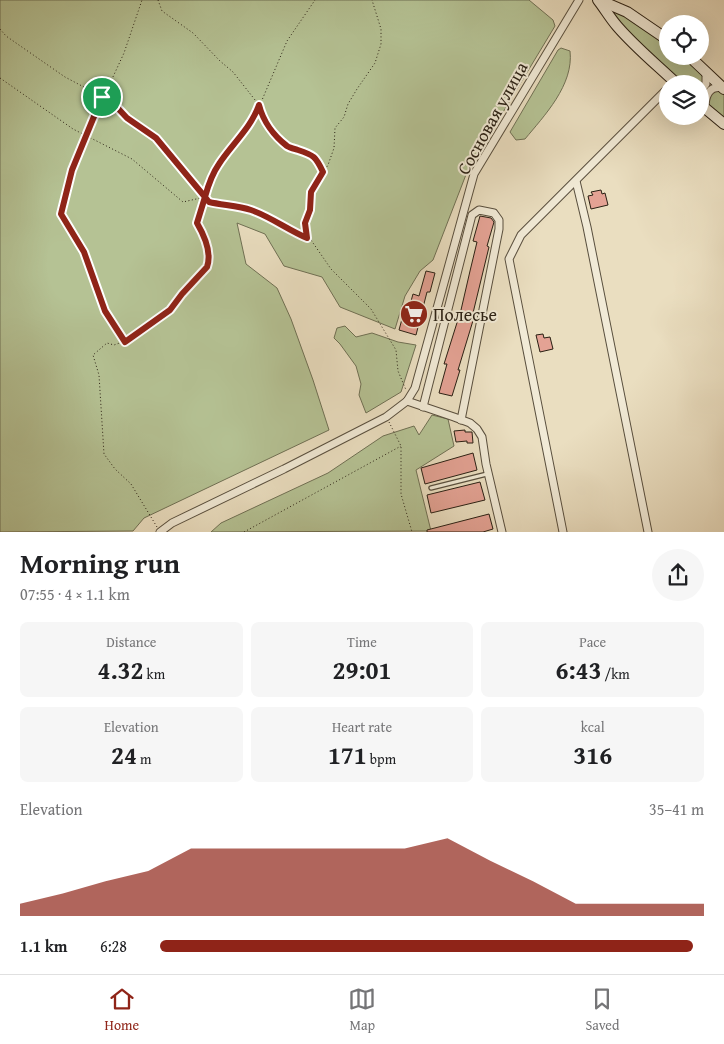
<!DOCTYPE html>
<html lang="en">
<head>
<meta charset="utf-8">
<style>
	:root { --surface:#fff; --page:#f6f6f6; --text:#202124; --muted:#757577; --line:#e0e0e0; --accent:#8f2418 }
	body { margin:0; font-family:"Gentium Book Plus",serif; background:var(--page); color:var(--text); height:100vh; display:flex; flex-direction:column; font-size:19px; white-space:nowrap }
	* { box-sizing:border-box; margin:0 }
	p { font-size:16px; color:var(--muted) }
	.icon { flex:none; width:28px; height:28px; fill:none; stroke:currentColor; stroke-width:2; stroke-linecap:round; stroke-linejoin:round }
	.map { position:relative; height:532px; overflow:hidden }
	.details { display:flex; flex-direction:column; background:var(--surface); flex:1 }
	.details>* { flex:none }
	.buttons { position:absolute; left:659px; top:15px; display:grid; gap:10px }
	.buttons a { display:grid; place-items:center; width:50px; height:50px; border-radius:50%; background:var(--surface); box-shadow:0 5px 20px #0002; font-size:25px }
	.pin { position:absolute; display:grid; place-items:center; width:42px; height:42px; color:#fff; margin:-21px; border:2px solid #fff; border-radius:50%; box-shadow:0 1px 5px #0007 }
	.round { display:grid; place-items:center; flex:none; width:52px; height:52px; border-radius:26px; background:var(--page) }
	.headline { display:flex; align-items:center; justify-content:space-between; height:85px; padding:0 20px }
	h1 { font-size:28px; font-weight:800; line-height:38px }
	.figures { display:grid; grid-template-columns:repeat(3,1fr); gap:8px; height:85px; padding:5px 20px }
	.figures div { display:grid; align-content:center; border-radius:8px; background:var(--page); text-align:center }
	.figures b { font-size:25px; font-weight:800 }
	.figures small { font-size:14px; font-weight:400 }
	.figures p { font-size:14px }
	.chart { height:140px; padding:10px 20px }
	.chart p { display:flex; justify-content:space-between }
	.chart svg { width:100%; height:90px; margin-top:5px; fill:var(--accent); opacity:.7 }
	ul { padding:0 20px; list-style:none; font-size:16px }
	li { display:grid; grid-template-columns:80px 60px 1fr; align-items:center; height:38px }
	li i { height:12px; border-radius:6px; background:var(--accent) }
	.dock { display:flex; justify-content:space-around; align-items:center; height:70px; border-top:1px solid var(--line); background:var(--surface); font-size:14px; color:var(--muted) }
	.dock a { display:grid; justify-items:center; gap:2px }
	.dock .on { color:var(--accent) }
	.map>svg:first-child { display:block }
</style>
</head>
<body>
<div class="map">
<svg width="724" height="532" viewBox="0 0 724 532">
	<rect width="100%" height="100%" fill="#eadec0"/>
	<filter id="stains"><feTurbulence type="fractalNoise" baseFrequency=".004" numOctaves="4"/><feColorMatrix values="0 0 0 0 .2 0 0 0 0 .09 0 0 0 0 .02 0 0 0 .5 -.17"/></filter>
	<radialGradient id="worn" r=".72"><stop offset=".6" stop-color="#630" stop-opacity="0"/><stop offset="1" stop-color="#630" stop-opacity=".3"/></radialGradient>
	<!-- green -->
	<g fill="#b5c294" stroke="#6f7054">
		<path d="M 0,0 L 529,0 L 553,20 L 555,26 L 467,172 L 433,260 L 420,271 L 405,296 L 395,329 L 340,307 L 322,277 L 284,266 L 265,234 L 237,223 L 246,264 L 277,288 L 291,319 L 313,380 L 329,430 L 144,518 L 133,531 L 0,532 Z"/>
		<path d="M 601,3 L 667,41 L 668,56 C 693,56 693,58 706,80 L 700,90 L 700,84 L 679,84 L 644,53 Z"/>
		<path d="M 561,48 L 570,51 C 574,85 544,116 525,139 L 516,140 L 510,132 L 558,50 Z"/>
		<path d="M 715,89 L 724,91 L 724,121 C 718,117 704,108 707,99 C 708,96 713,92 715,89 Z"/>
		<path d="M 345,326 L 356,337 L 372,333 L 398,342 L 416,345 L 401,392 L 366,413 L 359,395 L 361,384 L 356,366 L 340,344 L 334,338 L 337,328 Z"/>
		<path d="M 432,415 L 448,419 L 454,446 L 416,470 L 431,531 L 211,532 L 221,523 L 328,473 L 383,436 L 414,426 L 419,435 Z"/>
	</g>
	<!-- building -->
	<g fill="#e4a294" stroke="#291f13">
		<path d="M 601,190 L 602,194 L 605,193 L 608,205 L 591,209 L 588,196 L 593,195 L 591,192 Z"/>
		<path d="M 480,216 L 491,218 L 494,222 L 487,246 L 489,247 L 473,313 L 475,314 L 458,370 L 460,370 L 452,396 L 439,393 L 447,364 L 444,364 L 461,310 L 470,271 L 477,242 L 473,241 Z"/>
		<path d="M 426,271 L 435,273 L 430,292 L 427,292 L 416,335 L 399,330 L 402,319 L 406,319 L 413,294 L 419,296 Z"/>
		<path d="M 543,334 L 544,338 L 550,337 L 553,349 L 540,352 L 536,335 Z"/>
		<path d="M 465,430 L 465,432 L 472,432 L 473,443 L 467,443 L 467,441 L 456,442 L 454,431 Z"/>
		<path d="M 473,453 L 477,470 L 425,484 L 421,468 Z"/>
		<path d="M 480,482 L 485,500 L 431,513 L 427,495 Z"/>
		<path d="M 489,514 L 493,529 L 483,532 L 427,532 L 427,530 Z"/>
	</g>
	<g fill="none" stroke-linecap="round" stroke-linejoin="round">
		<defs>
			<path id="lane" d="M 431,488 L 487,474"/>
			<g id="street">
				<path d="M 700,92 L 706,84 L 706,72"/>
				<path d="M 705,108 C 705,96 709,85 723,88"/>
				<path d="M 576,181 L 587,227 L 648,532"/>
				<path d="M 407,401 L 454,417 L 470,423 L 477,429 L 482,437 L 486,464 L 502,532"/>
				<path d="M 423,407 L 472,215 L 479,210 L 494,213 L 499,220 L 499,229 L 461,420"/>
				<path d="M 160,532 L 172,523 L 284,469 L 386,417 L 407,401 L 415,388 L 474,174 L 579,0"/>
				<path d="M 563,532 L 509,259 L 521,235 L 668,88"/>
			</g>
			<g id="secondary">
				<path d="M 598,0 C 605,9 610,18 617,26 C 635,47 657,65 677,84"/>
				<path d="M 599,0 L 627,12 L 668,40"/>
				<path d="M 689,56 L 724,89"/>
				<path d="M 700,104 L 724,124"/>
			</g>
		</defs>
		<!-- lane casing -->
		<use href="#lane" stroke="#594f3e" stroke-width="5.5"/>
		<!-- street casing -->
		<use href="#street" stroke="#594f3e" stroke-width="9"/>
		<!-- secondary casing -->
		<use href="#secondary" stroke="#291f13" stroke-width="12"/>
		<!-- path -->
		<g stroke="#291f13" stroke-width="1" stroke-dasharray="1 2.5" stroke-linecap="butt">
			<path d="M 158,0 L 162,11 L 193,33 L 220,61 L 233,72 L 259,105 L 262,115 L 270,129 L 288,147 L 303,151 L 317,158 L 323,171"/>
			<path d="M 0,29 L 6,36 L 65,77 L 112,102 L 127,118 L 156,139 L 209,202 L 249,209 L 268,217 L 289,230 L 311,240 L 331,269 L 371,309 L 396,350 L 398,371 L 406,390"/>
			<path d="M 0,78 L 73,129 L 132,159 L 183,202 L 205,197"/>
			<path d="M 307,238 L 305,223 L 310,210 L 311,192 L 328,165 L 334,148 L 335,128 L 344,117 L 348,104 L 357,89 L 375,63 L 381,44 L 381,29 L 372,0"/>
			<path d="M 125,341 L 105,311 L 84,252 L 61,214 L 72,170 L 102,97 L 106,92 L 124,53 L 142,0"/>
			<path d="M 389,422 L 401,446 L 401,494 L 412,532"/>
			<path d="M 157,527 L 131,484 L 115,469 L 104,454 L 99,375 L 93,355 L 107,343 L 114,345 L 125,341 L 170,311 L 182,294 L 207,267 C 212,253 204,235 197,223 L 208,184 L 219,165 L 254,119 L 287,41 L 315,0"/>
			<path d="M 244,532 L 401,446"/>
		</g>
		<!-- lane -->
		<use href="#lane" stroke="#f1ead6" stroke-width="3"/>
		<!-- street -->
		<use href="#street" stroke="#f1ead6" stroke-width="7"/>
		<!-- secondary -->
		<use href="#secondary" stroke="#f1ead6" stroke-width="10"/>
	</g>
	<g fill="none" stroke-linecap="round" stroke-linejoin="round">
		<defs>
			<path id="route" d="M 102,97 L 72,170 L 61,214 L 84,252 L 105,311 L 125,342 L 170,310 L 182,294 L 207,267 C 212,253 204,235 197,223 L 205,197 L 209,202 C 222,205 239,206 251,210 C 271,217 288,230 307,238 L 305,223 L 310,210 L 311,192 L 323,172 C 316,157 314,155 298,150 C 295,149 290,148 287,146 C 274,136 263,121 259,105 C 251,128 232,144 219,164 C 212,174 208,186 205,197 L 156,138 L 127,118 L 112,102 L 102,97"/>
		</defs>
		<!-- route casing -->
		<use href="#route" stroke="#fff" stroke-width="10"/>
		<!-- route -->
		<use href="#route" stroke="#8f2418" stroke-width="6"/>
	</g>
	<!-- icons -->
	<defs>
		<symbol id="supermarket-disc" viewBox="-11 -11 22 22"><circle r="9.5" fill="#8f2418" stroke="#f1ead6"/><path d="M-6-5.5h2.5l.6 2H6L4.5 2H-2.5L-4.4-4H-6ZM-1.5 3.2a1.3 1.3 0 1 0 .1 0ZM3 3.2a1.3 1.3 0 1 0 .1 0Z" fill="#fff"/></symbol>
	</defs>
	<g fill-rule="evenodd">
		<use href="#supermarket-disc" x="398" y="298" width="32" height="32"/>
	</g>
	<g text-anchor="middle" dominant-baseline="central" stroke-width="4" stroke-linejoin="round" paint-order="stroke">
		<!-- street labels -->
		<g font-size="18" fill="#291f13" stroke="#f1ead6">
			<text transform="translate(492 118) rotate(-61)">Сосновая улица</text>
		</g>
		<!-- poi labels -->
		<g font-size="18" fill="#291f13" stroke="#f1ead6" text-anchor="start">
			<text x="433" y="314">Полесье</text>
		</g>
	</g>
	<rect width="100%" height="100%" filter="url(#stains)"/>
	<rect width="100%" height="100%" fill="url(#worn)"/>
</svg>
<div class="buttons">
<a><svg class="icon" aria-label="locate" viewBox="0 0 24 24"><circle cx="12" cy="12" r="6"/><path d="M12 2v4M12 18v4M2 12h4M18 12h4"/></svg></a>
<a><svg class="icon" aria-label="layers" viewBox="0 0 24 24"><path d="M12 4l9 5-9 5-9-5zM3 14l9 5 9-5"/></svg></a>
</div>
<div class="pin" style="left:102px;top:97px;background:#1e9e55"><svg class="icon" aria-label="arrive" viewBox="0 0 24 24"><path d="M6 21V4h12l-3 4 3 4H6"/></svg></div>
</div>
<section class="details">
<div class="headline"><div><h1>Morning run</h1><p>07:55 · 4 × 1.1 km</p></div><a class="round"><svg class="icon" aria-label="share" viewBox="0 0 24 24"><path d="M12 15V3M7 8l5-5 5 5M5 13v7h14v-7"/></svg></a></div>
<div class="figures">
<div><p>Distance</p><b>4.32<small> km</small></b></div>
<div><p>Time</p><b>29:01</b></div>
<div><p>Pace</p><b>6:43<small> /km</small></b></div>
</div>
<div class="figures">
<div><p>Elevation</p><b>24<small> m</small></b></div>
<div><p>Heart rate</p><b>171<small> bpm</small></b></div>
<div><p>kcal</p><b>316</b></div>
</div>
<div class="chart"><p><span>Elevation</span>35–41 m</p>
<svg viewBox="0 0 160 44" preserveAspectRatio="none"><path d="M0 44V38L10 33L20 27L30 22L40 11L50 11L60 11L70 11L80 11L90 11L100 6L110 17L120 27L130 38L140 38L150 38L160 38V44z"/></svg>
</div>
<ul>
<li><b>1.1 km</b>6:28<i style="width:98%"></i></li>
</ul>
</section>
<nav class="dock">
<a class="on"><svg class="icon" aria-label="home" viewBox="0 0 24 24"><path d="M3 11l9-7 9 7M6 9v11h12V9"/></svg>Home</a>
<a><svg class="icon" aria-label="map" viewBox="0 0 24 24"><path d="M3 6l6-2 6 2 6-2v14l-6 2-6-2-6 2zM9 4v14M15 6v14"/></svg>Map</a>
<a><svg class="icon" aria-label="saved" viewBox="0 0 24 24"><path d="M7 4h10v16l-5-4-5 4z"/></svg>Saved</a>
</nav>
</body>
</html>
